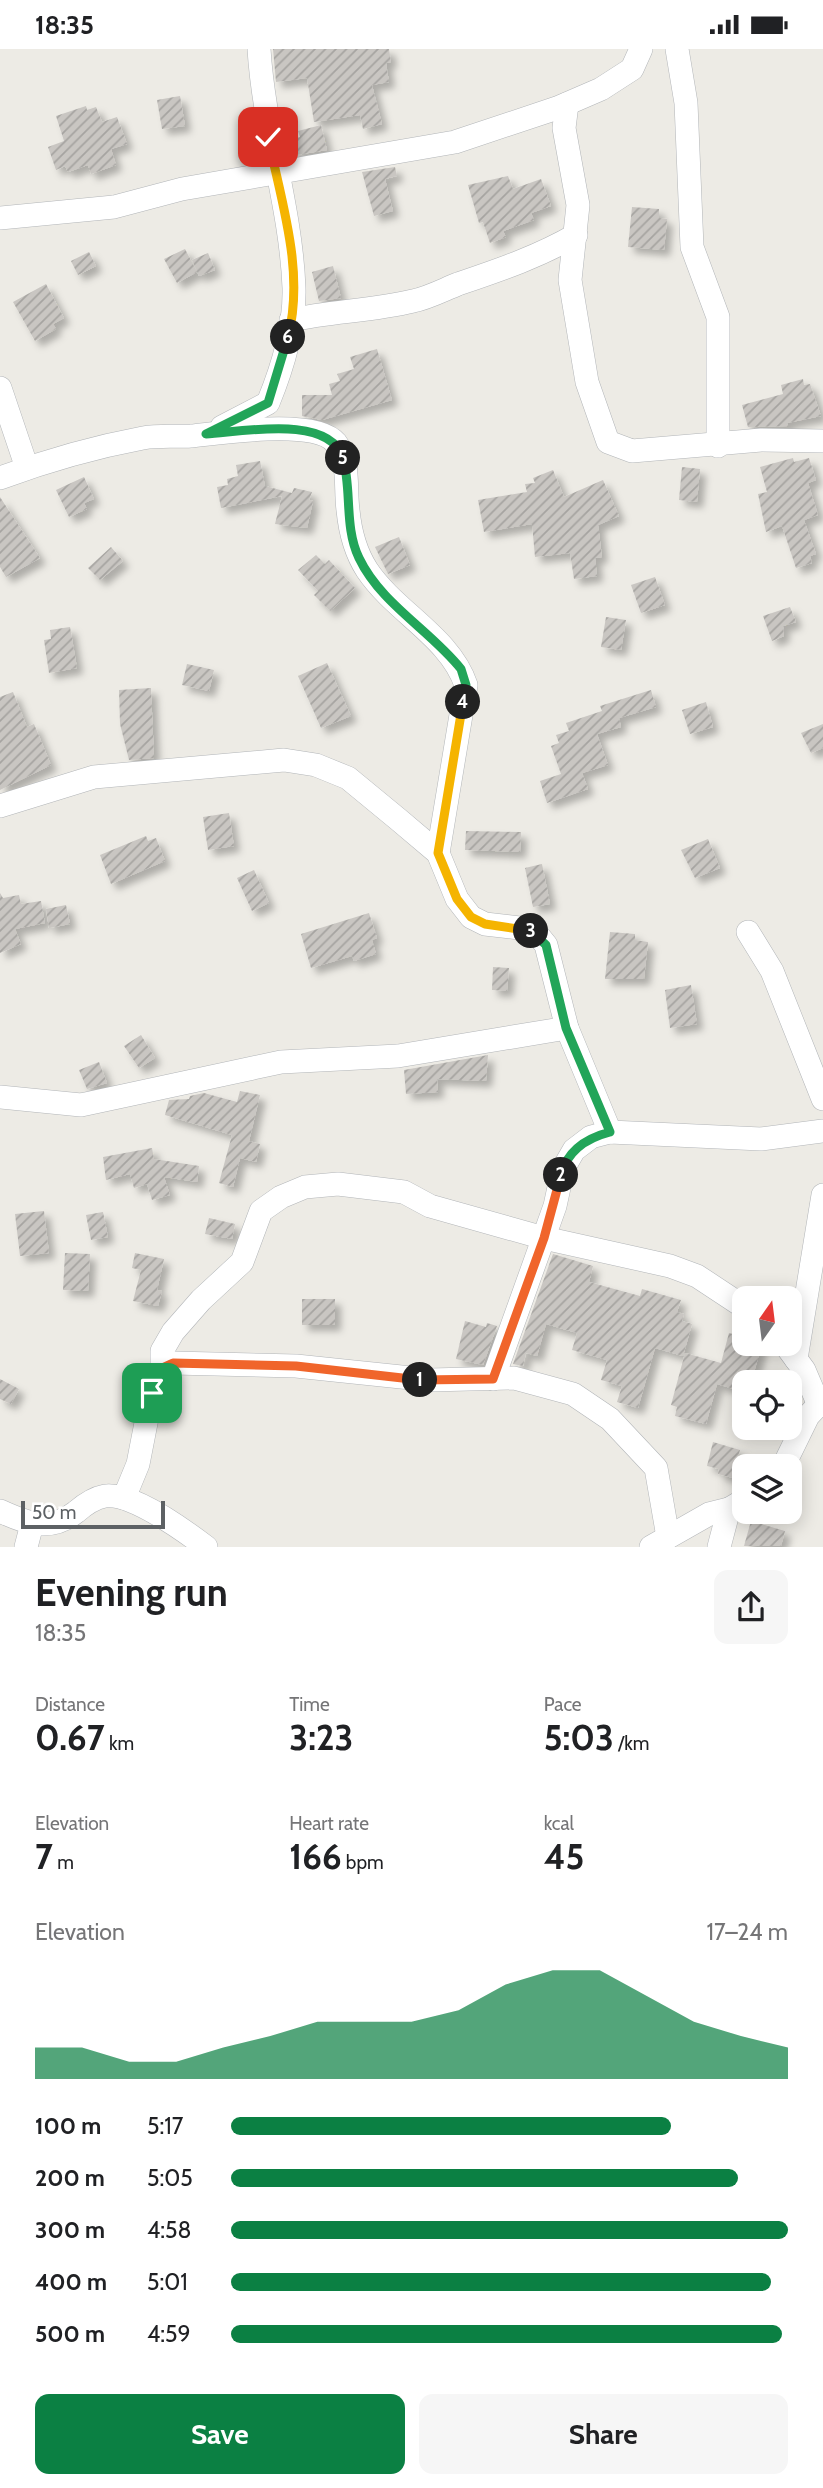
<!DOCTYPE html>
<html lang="en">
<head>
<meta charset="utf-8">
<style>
	:root { --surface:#fff; --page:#f6f6f6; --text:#202124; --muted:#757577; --accent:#0b8043 }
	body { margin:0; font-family:Cabin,sans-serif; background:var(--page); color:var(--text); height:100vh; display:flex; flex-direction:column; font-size:26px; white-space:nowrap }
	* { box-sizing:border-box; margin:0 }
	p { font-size:23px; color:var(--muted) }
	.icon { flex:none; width:38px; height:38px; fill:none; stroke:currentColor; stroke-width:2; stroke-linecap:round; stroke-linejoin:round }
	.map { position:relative; height:1498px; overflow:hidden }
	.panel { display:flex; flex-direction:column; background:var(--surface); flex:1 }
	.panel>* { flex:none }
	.needle { width:46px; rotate:14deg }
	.buttons { position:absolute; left:732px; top:1237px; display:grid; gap:14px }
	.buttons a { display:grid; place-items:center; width:70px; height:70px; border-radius:14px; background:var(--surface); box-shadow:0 4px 18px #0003; font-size:35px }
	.scale { position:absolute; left:21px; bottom:18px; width:144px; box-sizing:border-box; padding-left:7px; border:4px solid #5d6164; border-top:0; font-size:19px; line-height:24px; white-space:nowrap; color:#5d6164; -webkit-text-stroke:5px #fff; paint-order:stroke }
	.pin { position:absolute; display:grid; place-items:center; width:60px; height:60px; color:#fff; margin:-30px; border-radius:14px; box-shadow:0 4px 10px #0006 }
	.km { position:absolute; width:35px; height:35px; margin:-18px; border-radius:50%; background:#222; color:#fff; font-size:19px; line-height:35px; text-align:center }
	.round { display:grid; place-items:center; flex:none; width:74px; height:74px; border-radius:14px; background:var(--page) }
	.headline { display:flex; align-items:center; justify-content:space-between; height:119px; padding:0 35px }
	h1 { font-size:38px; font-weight:700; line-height:52px }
	.figures { display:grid; grid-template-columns:repeat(3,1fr); gap:10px; height:119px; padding:7px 35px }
	.figures div { display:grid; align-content:center }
	.figures b { font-size:35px; font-weight:700 }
	.figures small { font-size:19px; font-weight:400 }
	.figures p { font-size:19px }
	.chart { height:196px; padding:14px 35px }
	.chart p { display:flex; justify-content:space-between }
	.chart svg { width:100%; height:126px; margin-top:7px; fill:var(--accent); opacity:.7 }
	.cta { display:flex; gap:14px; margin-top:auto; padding:14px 35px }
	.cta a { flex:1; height:80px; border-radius:14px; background:var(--accent); color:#fff; font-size:28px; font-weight:700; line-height:80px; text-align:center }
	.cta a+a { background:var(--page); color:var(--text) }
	ul { padding:0 35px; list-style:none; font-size:23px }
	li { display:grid; grid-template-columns:112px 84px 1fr; align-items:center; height:52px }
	li i { height:18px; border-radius:9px; background:var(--accent) }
	.status { display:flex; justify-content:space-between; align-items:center; height:49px; padding:0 35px; background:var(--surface); direction:ltr }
	.status svg { height:19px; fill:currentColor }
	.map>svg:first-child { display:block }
</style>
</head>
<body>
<div class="status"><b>18:35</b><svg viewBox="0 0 49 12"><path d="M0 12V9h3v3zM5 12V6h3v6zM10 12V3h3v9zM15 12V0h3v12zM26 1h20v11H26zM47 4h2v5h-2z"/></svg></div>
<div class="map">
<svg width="823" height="1498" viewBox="0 0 823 1498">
	<defs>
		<pattern id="building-hatch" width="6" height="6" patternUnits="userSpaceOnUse" patternTransform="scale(1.75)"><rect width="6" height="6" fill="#c9c6c2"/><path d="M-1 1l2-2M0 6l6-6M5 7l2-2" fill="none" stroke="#a6a4a1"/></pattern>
		<filter id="shadow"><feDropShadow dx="6" dy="6" stdDeviation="3.5" flood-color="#0004"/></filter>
	</defs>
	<rect width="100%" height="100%" fill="#edebe5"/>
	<!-- building -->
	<g fill="url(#building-hatch)" filter="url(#shadow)">
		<path d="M 273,0 L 389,0 L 391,13 L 386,14 L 389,33 L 372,36 L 382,75 L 363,80 L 360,66 L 314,73 L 307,29 L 276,33 Z"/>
		<path d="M 180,47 L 185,77 L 162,80 L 157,51 Z"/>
		<path d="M 86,57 L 87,61 L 96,58 L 102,73 L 117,68 L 127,95 L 111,100 L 116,116 L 91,125 L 88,116 L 68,123 L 65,117 L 56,121 L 48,98 L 64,92 L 56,67 Z"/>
		<path d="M 321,76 L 327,101 L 296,106 L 292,90 L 300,88 L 298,82 Z"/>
		<path d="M 395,118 L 397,127 L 385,130 L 393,162 L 374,167 L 362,123 Z"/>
		<path d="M 508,127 L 513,140 L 541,130 L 551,157 L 531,164 L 534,171 L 503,182 L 506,188 L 490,194 L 483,173 L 479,174 L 468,136 Z"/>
		<path d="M 632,158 L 659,160 L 659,169 L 667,170 L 664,201 L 628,198 Z"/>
		<path d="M 185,200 L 197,223 L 177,234 L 164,210 Z"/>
		<path d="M 89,203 L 96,217 L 78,226 L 71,212 Z"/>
		<path d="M 208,204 L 215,221 L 199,227 L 192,211 Z"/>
		<path d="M 333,217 L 341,249 L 319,252 L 312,223 Z"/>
		<path d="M 46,235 L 64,269 L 53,275 L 56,280 L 35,292 L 13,253 Z"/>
		<path d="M 377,300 L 392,351 L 322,371 L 302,367 L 302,346 L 332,346 L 329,335 L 340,332 L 337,325 L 354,320 L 350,308 Z"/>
		<path d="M 803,330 L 804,336 L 810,335 L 821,367 L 787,374 L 788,377 L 748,378 L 742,356 L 783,345 L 781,336 Z"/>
		<path d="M 793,409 L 794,413 L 809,409 L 816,431 L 808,434 L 818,466 L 804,471 L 816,505 L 810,507 L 812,514 L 796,519 L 782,477 L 766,483 L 758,445 L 767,443 L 760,418 Z"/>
		<path d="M 260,412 L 265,437 L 292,444 L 294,439 L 312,443 L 309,451 L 313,452 L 307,479 L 275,475 L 282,447 L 221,459 L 217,438 L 228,436 L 227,430 L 238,427 L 236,416 Z"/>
		<path d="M 682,418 L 700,420 L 697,453 L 679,451 Z"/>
		<path d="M 553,421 L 564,448 L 603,431 L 619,467 L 598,476 L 602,508 L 595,509 L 597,527 L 574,530 L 570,504 L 535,508 L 532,475 L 484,483 L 478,451 L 527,443 L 525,435 L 535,434 L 533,429 Z"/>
		<path d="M 84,428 L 94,450 L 84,454 L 87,460 L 69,468 L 56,441 Z"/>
		<path d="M 0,448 L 40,509 L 6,528 L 0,518 Z"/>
		<path d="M 399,488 L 410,516 L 388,525 L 375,498 Z"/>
		<path d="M 111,498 L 123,512 L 100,531 L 88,519 Z"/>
		<path d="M 316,506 L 325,515 L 329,511 L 355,539 L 330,562 L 314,546 L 318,542 L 298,521 Z"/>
		<path d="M 655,528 L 665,556 L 641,564 L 631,536 Z"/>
		<path d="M 790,558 L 796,573 L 783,577 L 784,587 L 772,592 L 763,567 Z"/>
		<path d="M 606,568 L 626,571 L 621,601 L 601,598 Z"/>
		<path d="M 70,578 L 77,619 L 49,624 L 44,591 L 51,590 L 50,581 Z"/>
		<path d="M 327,614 L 351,667 L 321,679 L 298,627 Z"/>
		<path d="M 187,615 L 214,621 L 209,642 L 182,636 Z"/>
		<path d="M 151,639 L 154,709 L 129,711 L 120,675 L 119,641 Z"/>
		<path d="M 651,641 L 656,658 L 619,669 L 621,678 L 597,685 L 608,716 L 582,724 L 588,740 L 547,754 L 540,732 L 561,725 L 551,697 L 559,694 L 556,686 L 569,682 L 566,674 L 602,662 L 600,657 Z"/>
		<path d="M 13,643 L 27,678 L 34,675 L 51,716 L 0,741 L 0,648 Z"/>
		<path d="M 706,653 L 713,678 L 690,685 L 682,661 Z"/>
		<path d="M 823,675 L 823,699 L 811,704 L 801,684 Z"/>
		<path d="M 229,764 L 234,797 L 208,801 L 203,768 Z"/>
		<path d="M 466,782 L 521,783 L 520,803 L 465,801 Z"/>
		<path d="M 146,787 L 148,792 L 156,789 L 165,812 L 111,835 L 100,806 Z"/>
		<path d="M 708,790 L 720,819 L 695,829 L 681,801 Z"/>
		<path d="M 542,815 L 550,855 L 533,858 L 525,819 Z"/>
		<path d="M 254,821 L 269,854 L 252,862 L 237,829 Z"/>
		<path d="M 0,844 L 3,849 L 19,846 L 21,855 L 41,852 L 45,874 L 15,880 L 21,895 L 0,904 Z"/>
		<path d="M 66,856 L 70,875 L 49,879 L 46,860 Z"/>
		<path d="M 369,864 L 377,889 L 372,891 L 376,905 L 354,912 L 352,907 L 311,919 L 301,885 Z"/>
		<path d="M 610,883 L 635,885 L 635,891 L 648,893 L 644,930 L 605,930 Z"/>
		<path d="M 493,918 L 509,919 L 507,942 L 492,941 Z"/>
		<path d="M 691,936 L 697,975 L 670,979 L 665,941 Z"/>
		<path d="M 141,986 L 155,1009 L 139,1019 L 124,997 Z"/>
		<path d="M 488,1006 L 486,1032 L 437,1030 L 438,1043 L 406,1045 L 404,1021 Z"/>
		<path d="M 99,1013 L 107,1034 L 87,1040 L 79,1021 Z"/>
		<path d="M 240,1042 L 260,1046 L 249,1092 L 260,1095 L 256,1113 L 240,1109 L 233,1138 L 219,1134 L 232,1086 L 165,1066 L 169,1051 L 189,1050 L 190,1047 L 204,1044 L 237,1053 Z"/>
		<path d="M 152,1099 L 154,1110 L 199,1117 L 197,1133 L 164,1128 L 170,1146 L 152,1151 L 147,1135 L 134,1139 L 130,1125 L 106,1131 L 103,1108 Z"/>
		<path d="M 44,1162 L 49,1204 L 20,1207 L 15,1165 Z"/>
		<path d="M 103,1163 L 108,1188 L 91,1191 L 86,1166 Z"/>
		<path d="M 209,1169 L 235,1175 L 232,1190 L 205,1185 Z"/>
		<path d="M 65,1204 L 90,1205 L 88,1242 L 63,1241 Z"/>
		<path d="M 135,1204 L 164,1210 L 157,1241 L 162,1242 L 158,1257 L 133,1252 L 141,1221 L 132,1219 Z"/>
		<path d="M 553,1205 L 593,1217 L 589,1233 L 640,1247 L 642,1240 L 681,1251 L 677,1263 L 684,1265 L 682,1272 L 692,1275 L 683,1307 L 655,1299 L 638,1359 L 617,1353 L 622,1337 L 601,1331 L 607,1311 L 572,1301 L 577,1284 L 546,1275 L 537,1307 L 526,1304 L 523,1317 L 513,1315 Z"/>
		<rect x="302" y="1250" width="33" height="26"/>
		<path d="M 465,1272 L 486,1278 L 487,1274 L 497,1277 L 483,1316 L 456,1310 Z"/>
		<path d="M 729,1284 L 744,1288 L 744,1295 L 762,1295 L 751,1334 L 744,1334 L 744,1343 L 717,1335 L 706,1375 L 675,1367 L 677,1358 L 671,1356 L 685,1304 L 721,1314 Z"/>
		<path d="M 0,1330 L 19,1340 L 11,1355 L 0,1350 Z"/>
		<path d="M 713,1393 L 740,1401 L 738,1408 L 744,1410 L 744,1432 L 718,1425 L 719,1420 L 707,1417 Z"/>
		<path d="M 751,1472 L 785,1482 L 781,1497 L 744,1497 Z"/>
	</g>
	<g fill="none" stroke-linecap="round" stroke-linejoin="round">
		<defs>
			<g id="street">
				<path d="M 677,0 L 686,54 L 692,198 L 718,268 L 718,397"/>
				<path d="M 567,55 L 564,79 L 578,156 L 570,231 L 587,333 L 608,393 L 632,402 L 761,391 L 823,392"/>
				<path d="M 0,169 L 114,158 L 182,140 L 455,93 L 557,59 L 601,40 L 632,20 L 641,0"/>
				<path d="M 291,271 C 332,262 372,262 413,252 C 428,249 443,241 458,235 C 499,221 538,208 576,186"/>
				<path d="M 0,339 L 27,419"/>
				<path d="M 222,378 L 268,354 C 282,320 295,276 294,239 C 291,159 264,81 259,0"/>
				<path d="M 0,429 C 46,412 95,398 143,389 C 159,386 175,388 191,387 C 222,384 315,369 336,394 C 350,412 345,440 348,461 C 350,482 356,504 367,521 C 395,563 450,588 466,636 L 438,804"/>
				<path d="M 0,757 L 94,728 L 284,711 L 316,716 L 348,729 L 399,771 L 438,804 L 457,850 L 471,868 L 485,875 L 528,880 L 537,885 L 546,896 L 567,979 L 610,1083"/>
				<path d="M 748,883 L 772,922 L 823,1050"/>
				<path d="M 0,1048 L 81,1056 L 281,1013 L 398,1007 L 567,979"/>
				<path d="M 787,1298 L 804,1321 L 818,1354"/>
				<path d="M 796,1310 L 823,1146"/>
				<path d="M 162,1319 L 162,1302 L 173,1283 L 201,1251 L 242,1213 L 261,1162 L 281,1148 L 305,1138 L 338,1135 L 404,1143 L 430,1157 L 544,1189 L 670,1217 L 697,1227 L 744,1258"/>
				<path d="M 493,1330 L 555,1157 L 563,1120 L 574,1101 L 591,1088 L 610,1083 L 761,1090 L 823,1082"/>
				<path d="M 783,1418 L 808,1367 L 823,1351"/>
				<path d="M 124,1449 L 138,1415 L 154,1333 L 162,1319 L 173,1314 L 296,1317 L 430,1331 L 514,1329 L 573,1345 L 610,1370 L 656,1419 L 668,1488"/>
				<path d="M 0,1462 C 28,1475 50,1483 76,1463 C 84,1456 94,1449 105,1447 C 131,1443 185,1482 206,1498"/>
				<path d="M 26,1498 L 32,1475"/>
				<path d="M 651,1498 L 709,1465 L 729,1460"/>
				<path d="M 719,1498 L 729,1460 L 744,1451"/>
			</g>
		</defs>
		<!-- street casing -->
		<use href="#street" stroke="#b2b5b8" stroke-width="24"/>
		<!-- street -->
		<use href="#street" stroke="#fff" stroke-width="23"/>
	</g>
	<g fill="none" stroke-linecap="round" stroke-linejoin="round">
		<defs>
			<path id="split-1" d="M 152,1344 L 162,1319 L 173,1314 L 296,1317 L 420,1331"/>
			<path id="split-2" d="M 420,1331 L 493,1330 L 544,1189 L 561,1126"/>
			<path id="split-3" d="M 531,882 L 546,896 L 566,979 L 610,1083 C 587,1089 567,1102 561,1126"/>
			<path id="split-4" d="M 463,653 L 438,804 L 457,850 L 471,868 L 485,875 L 531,882"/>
			<path id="split-5" d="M 343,409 C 352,441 344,478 359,509 C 381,555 430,581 461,620 L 466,636 L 463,653"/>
			<path id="split-6" d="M 288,288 L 268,354 L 206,385 C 242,383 329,365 343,409"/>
			<path id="split-7" d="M 268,88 C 281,152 305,222 288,288"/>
		</defs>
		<!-- split-1 casing -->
		<use href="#split-1" stroke="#fff" stroke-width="14"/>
		<!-- split-2 casing -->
		<use href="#split-2" stroke="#fff" stroke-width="14"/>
		<!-- split-3 casing -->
		<use href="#split-3" stroke="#fff" stroke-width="14"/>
		<!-- split-4 casing -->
		<use href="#split-4" stroke="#fff" stroke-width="14"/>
		<!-- split-5 casing -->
		<use href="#split-5" stroke="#fff" stroke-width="14"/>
		<!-- split-6 casing -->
		<use href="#split-6" stroke="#fff" stroke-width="14"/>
		<!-- split-7 casing -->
		<use href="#split-7" stroke="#fff" stroke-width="14"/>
		<!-- split-1 -->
		<use href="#split-1" stroke="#f0652b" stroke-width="9"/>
		<!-- split-2 -->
		<use href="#split-2" stroke="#f0652b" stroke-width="9"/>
		<!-- split-3 -->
		<use href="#split-3" stroke="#22a559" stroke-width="9"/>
		<!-- split-4 -->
		<use href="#split-4" stroke="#f5b400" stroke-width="9"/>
		<!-- split-5 -->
		<use href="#split-5" stroke="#22a559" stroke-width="9"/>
		<!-- split-6 -->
		<use href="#split-6" stroke="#22a559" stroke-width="9"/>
		<!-- split-7 -->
		<use href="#split-7" stroke="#f5b400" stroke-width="9"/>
	</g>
</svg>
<div class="buttons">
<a><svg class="needle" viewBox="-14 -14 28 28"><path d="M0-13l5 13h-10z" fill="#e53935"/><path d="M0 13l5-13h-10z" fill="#757577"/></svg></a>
<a><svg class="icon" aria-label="locate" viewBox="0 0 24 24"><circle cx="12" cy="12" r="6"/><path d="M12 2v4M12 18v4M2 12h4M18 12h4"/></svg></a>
<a><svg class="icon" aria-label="layers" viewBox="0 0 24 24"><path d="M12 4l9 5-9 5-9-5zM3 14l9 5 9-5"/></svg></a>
</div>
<div class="scale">50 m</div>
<div class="pin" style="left:152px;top:1344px;background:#1e9e55"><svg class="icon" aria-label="arrive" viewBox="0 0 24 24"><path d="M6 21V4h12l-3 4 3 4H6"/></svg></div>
<div class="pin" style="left:268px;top:88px;background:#d93025"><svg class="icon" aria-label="check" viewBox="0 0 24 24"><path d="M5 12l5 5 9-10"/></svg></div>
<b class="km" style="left:420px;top:1331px">1</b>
<b class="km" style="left:561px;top:1126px">2</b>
<b class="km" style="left:531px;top:882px">3</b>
<b class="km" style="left:463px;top:653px">4</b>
<b class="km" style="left:343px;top:409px">5</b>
<b class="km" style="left:288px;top:288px">6</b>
</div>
<section class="panel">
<div class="headline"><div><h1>Evening run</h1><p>18:35</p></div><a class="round"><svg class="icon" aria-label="share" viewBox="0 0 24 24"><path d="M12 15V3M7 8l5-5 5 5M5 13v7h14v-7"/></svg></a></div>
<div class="figures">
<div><p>Distance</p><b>0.67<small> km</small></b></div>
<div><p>Time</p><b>3:23</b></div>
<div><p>Pace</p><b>5:03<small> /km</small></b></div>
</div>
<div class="figures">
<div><p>Elevation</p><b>7<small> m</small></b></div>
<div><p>Heart rate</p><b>166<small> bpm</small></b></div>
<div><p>kcal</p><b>45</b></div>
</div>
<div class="chart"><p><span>Elevation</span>17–24 m</p>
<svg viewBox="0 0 160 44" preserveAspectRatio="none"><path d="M0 44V33L10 33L20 38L30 38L40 33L50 29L60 24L70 24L80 24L90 20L100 11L110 6L120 6L130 15L140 24L150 29L160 33V44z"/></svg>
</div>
<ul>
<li><b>100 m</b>5:17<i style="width:79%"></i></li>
<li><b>200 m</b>5:05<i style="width:91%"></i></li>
<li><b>300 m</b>4:58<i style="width:100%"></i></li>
<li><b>400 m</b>5:01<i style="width:97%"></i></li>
<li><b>500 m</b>4:59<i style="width:99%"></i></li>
</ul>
<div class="cta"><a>Save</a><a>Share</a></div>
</section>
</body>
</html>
